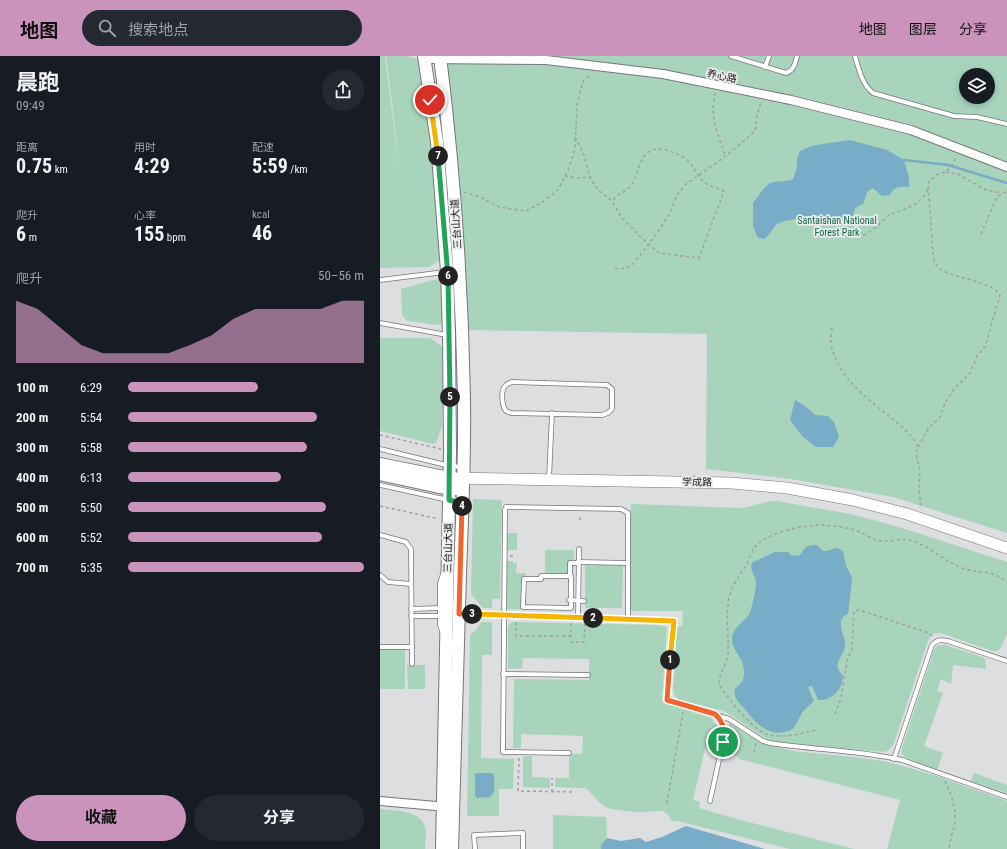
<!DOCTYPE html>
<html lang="zh">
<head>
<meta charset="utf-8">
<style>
	:root { --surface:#171b24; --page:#242831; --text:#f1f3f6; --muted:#9ea1a6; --accent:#c993bc }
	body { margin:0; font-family:"Roboto Condensed","Noto Sans SC",sans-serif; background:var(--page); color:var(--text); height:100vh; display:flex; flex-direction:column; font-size:15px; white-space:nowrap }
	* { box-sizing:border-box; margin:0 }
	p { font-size:13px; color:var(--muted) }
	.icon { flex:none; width:22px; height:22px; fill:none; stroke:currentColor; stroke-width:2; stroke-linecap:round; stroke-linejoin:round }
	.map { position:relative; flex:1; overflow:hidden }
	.side { display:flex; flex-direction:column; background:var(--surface); width:380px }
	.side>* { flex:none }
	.controls { position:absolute; left:579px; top:12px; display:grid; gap:8px }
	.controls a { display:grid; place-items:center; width:36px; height:36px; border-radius:50%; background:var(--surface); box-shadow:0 2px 6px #0003; font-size:20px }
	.pin { position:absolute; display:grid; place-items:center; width:34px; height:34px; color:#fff; margin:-17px; border:2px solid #fff; border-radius:50%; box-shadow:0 1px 4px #0007 }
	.km { position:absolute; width:20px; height:20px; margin:-10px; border-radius:50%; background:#222; color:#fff; font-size:11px; line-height:20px; text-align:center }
	.round { display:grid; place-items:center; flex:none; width:42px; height:42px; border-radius:21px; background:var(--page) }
	.summary { display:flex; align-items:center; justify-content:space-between; height:68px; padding:0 16px }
	h1 { font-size:22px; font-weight:700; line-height:30px }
	.stats { display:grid; grid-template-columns:repeat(3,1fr); gap:6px; height:68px; padding:4px 16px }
	.stats div { display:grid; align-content:center }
	.stats b { font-size:20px; font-weight:700 }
	.stats small { font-size:11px; font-weight:400 }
	.stats p { font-size:11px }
	.chart { height:112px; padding:8px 16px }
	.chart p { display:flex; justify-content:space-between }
	.chart svg { width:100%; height:72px; margin-top:4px; fill:var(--accent); opacity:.7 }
	.primary-button { display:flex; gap:8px; margin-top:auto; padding:8px 16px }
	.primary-button a { flex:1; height:46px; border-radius:24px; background:var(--accent); color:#111; font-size:16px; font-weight:700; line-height:46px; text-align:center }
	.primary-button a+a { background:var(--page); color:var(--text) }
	ul { padding:0 16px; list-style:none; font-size:13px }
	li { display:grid; grid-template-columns:64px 48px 1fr; align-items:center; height:30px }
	li i { height:10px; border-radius:5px; background:var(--accent) }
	header { display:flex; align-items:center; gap:24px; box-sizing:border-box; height:56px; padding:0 20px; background:var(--accent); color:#111 }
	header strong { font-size:19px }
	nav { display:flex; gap:22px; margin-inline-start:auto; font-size:14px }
	.search { width:280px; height:36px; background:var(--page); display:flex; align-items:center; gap:10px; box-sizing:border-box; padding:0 14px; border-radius:22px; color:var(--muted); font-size:15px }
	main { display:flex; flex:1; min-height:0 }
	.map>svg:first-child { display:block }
</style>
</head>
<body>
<header>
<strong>地图</strong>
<div class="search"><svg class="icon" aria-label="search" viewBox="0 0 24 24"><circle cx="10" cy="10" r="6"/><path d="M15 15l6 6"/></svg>搜索地点</div>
<nav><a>地图</a><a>图层</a><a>分享</a></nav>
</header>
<main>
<section class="side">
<div class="summary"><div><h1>晨跑</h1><p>09:49</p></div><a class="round"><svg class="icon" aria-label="share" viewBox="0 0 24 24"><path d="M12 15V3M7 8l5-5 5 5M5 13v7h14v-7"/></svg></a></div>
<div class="stats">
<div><p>距离</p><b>0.75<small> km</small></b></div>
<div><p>用时</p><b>4:29</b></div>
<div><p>配速</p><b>5:59<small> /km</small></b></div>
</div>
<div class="stats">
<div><p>爬升</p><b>6<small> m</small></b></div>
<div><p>心率</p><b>155<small> bpm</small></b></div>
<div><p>kcal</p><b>46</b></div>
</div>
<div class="chart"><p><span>爬升</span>50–56 m</p>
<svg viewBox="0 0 160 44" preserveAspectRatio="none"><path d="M0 44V6L10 11L20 22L30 33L40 38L50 38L60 38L70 38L80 33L90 27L100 17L110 11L120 11L130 11L140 11L150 6L160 6V44z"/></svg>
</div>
<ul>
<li><b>100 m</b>6:29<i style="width:55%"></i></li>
<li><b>200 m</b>5:54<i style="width:80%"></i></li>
<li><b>300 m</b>5:58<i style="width:76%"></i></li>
<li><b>400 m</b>6:13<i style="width:65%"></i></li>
<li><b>500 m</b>5:50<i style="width:84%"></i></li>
<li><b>600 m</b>5:52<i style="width:82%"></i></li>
<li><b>700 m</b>5:35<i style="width:100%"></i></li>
</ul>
<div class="primary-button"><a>收藏</a><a>分享</a></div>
</section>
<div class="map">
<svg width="627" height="793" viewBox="0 0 627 793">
	<rect width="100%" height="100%" fill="#dddee0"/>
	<!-- green -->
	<g fill="#a8d4bc" fill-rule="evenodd">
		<path d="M 0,0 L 5,0 L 20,119 L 12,47 L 6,0 L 27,0 L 38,3 L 40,6 L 53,88 L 62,202 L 50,211 L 0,212 Z"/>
		<path d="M 66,0 L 627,0 L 627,477 L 513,441 L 411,423 L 326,413 L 327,278 L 89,274 ZM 586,19 L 608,19 L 608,41 L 586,41 Z"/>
		<path d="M 53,224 L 58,224 L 64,226 L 65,267 L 58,269 L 27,265 L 22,259 L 21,233 Z"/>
		<path d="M 0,282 L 50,282 L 63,291 L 62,370 L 56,387 L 53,388 L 0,375 Z"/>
		<path d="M 93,443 L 122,444 L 120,543 L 112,543 L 112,552 L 103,552 L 91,538 Z"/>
		<path d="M 396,445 L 471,458 L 519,471 L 627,506 L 627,578 L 620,593 L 617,595 L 612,595 L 561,577 L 552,578 L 548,585 L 514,687 L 508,695 L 503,696 L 395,686 L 385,682 L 344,655 L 299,644 L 295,640 L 293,634 L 297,571 L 302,570 L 303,555 L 253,555 L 250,552 L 251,448 L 360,452 C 373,451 384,445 396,445 Z"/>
		<path d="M 127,477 L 137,477 L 137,494 L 126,494 Z"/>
		<path d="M 165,494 L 194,494 L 193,519 L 165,518 Z"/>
		<path d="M 127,505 L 133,505 L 133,507 L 137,507 L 136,517 L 146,517 L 145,548 L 155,549 L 155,554 L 128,553 L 127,552 Z"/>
		<path d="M 205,509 L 243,509 L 242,552 L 205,552 Z"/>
		<path d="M 101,566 L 112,566 L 112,599 L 102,599 L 101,702 L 134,703 L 133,733 L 119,733 L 119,760 L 87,760 L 90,579 L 97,573 Z"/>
		<path d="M 131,566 L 279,569 L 286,571 L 287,573 L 282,646 L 331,662 C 341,672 342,684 333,695 L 325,693 L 313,744 L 320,746 L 319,752 L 364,765 L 474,793 L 410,793 L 297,765 L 292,765 C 285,751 278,755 265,756 C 259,757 234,754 228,752 C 220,749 213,739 207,733 L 203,732 L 175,731 L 175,722 L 189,722 L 189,698 L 202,698 L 203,680 L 141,678 L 141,692 L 133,692 L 134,623 L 209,624 L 209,603 L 143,602 L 142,612 L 128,613 L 128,571 Z"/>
		<path d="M 561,589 L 566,589 L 605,602 L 606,613 L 573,609 L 571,628 L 561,623 L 557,635 L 563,637 L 544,690 L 563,697 L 558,712 L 556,714 C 545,710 524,707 521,695 L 554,594 L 557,590 Z"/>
		<rect x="0" y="592" width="25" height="41"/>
		<path d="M 27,609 L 45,609 L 45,633 L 28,633 Z"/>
		<path d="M 349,667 L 383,688 L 413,695 L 482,702 L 508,706 L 554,719 L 627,745 L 627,793 L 507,793 L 520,744 L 359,703 L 359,701 L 348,698 L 351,682 Z"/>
		<path d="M 143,700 L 152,700 L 152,721 L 170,722 L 170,732 L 143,731 Z"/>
		<path d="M 594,717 L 627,729 L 627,737 L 591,725 Z"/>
		<path d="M 0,753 C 14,755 40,753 45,771 C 47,777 45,787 45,793 L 0,793 Z"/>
		<path d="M 173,759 L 226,761 L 227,782 L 221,789 L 221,793 L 173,793 Z"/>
	</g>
	<!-- water -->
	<g fill="#79acc6">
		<path d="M 470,84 L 507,94 L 524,104 L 529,122 L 529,131 C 519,131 515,129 510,139 L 502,140 L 493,132 L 487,136 L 483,148 L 475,152 L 473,160 L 468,164 L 454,164 L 436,159 L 405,165 L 397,168 L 385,183 L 378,182 L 373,171 L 373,147 C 378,141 385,128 393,126 C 401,125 406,126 413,123 L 417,112 L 417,103 L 420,95 C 435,87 453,87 470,84 Z"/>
		<path d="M 415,344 L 425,350 L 435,359 L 448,360 L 454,366 L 459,381 L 453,391 L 436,391 L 423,381 L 410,364 Z"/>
		<path d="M 431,489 L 437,489 C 446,500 447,493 458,492 L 463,495 L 466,510 L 471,519 L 472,524 L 468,558 C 453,563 466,580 465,590 C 464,600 450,609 463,619 C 463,633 452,645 438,644 L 432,630 L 428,631 L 434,645 L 423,655 L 414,672 C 392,685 377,669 364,652 C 359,646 353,642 355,633 C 357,631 359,629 361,627 C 363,624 364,621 364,618 C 365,601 353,597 352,584 C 352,569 368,566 371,553 C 373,545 376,535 376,526 C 375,519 368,512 373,506 L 395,496 L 408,496 L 411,499 L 419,500 L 426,491 Z"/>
		<path d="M 98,717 L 109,717 L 114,718 L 114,736 L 110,741 L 97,742 L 95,739 L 95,718 Z"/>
		<path d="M 306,770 L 385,793 L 221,793 L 221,789 L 227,782 L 241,785 L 260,782 L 266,786 L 282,781 Z"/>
	</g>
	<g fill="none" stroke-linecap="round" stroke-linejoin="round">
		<!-- stream -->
		<path stroke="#79acc6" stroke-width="2.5" d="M 524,104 L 568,109 L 627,127"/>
		<defs>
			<g id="service">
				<path d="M 351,0 L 406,17 C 414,15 415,7 417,0"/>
				<path d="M 475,0 C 479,14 482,28 493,37 L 574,60 L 597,61 L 627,68"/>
				<path d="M 385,11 L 389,0"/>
				<path d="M 0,224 L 65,216"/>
				<path d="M 0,267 L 67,279"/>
				<path d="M 132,326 L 227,329 L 232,333 L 232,353 L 228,357 L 222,359 L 131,357 L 126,355 C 122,350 120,334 126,329 C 128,327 130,327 132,326 Z"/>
				<path d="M 0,393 L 70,410 L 83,411"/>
				<path d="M 169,423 L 172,357"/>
				<path d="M 0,429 L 82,447"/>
				<path d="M 0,479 L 26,486 L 31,493 L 32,608"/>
				<path d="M 198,506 L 248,507"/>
				<path d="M 0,519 L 8,526 L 31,528"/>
				<path d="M 161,520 L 191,520 L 191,552 L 143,551 L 144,523 L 161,523 Z"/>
				<path d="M 190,521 L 190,507 L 198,507"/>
				<path d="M 189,544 L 204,545"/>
				<path d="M 31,553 L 60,552"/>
				<path d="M 79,558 L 293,565 L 287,644 L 349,663 L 383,685 L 390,687 C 434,694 478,694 522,704 L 627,741"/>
				<path d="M 31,560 L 60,560"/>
				<path d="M 198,562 L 199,493"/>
				<path d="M 62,575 L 60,569 L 60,527 L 63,518"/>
				<path d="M 0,591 L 32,591"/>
				<path d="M 123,618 L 208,619"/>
				<path d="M 189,697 L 123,696 L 125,454 L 126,451 L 241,453 L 248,457 L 248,563"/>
				<path d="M 514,703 L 552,589 C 557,583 562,584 568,585 L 627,605"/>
				<path d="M 330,745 L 344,681 L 342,667 L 336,660"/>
				<path d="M 95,793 L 94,779 L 143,777 L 143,793"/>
			</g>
			<g id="minor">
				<path d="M 44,3 L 166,4 L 283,18 L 411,44 L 531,74 L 627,111"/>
				<path d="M 0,745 L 67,751"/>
			</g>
			<path id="tertiary" d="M 69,422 L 352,427 L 407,432 L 473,444 L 527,458 L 627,492"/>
			<g id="secondary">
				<path d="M 44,0 L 57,86 L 67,215 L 69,279 L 70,395 L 62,793"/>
				<path d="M 60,0 C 74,114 82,228 84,342 C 85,401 82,459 80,518 C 77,610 75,701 72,793"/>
				<path d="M 0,408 L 69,422"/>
				<path d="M 0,418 L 59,431 L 77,433"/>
			</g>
		</defs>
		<!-- service casing -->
		<use href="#service" stroke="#767678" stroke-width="5.5"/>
		<!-- minor casing -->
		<use href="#minor" stroke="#767678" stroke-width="10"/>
		<!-- tertiary casing -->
		<use href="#tertiary" stroke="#767678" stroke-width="12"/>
		<!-- secondary casing -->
		<use href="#secondary" stroke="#767678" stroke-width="14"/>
		<!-- path -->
		<g stroke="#9e9fa0" stroke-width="1.5" stroke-dasharray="3 3" stroke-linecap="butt">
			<path d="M 335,37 L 333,51 L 334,66 L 345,100"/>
			<path d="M 195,81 L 203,96 L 210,121 L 218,134 L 232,145 L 242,162 L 268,188 L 279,197 L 319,202 L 344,135 C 337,132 329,130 324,126 C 317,120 315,112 309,106 C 302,98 279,89 270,95 C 257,103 259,122 249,132 C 247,134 243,136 241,137 C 238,139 235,142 232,145"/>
			<path d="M 566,116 L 578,118 L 606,134 L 622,137"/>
			<path d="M 185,120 L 196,122 L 210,121"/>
			<path d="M 84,136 L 100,141 L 119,151 L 146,155 L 161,147 L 178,134 L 188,114 L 195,94 L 197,49 L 203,25 L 211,18"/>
			<path d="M 466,174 L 484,179 L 495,172 L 510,158 L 521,155 L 537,147 L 545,139 L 548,133"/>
			<path d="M 601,178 L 617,141 L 622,137 L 627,136"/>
			<path d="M 235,213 L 247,212 L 254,207 L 278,176 L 291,155 L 297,139 L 306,128 L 342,103 L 371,79 L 376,72 L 376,63 L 381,46"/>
			<path d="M 452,272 C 452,277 450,283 451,287 C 456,319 485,341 509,360 C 520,369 531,377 538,391 L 536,397 L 540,414 L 539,433 L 541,453"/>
			<path d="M 0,379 L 61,393"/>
			<path d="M 538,391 L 548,373 L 560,361 L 565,347 L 575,332 L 590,317 L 597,300 L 605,291 L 620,239 C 609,222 563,223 555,207 C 554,204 554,200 553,198 L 548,127 L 558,118 L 566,116 L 571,111 L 577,100"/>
			<path d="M 0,450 L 59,463"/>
			<path d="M 200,464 L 200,458"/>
			<path d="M 130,500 L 135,500"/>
			<path d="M 136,566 L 136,580 L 191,580"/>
			<path d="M 191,567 L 191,586 L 204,586 L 205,567"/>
			<path d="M 455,658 L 461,642 L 468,601 L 472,593 L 474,555 L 479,554 L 546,576 L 553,580"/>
			<path d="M 435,674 C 422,678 399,683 386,678 C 371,672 348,642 339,629 C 338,618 347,609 348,598 C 349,581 346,565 348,549 C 349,534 358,522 366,509 C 369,504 371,497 374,492 C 385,477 423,469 441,469 C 454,470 468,471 480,476 C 487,479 494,485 502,485 C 511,486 520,482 529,484 C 550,489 565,507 585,513 C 602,518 612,513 627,527"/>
			<path d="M 374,696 L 376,687"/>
			<path d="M 139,702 L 138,735 L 194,736"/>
			<path d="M 565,725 C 571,738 576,750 575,765 C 574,774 570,783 569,793"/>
			<path d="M 172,736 L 172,722"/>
			<path d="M 287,747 L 303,656"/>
		</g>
		<!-- service -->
		<use href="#service" stroke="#fff" stroke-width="4"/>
		<!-- minor -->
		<use href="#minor" stroke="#fff" stroke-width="8"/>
		<!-- tertiary -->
		<use href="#tertiary" stroke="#fff" stroke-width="11"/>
		<!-- secondary -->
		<use href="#secondary" stroke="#fff" stroke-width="12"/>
	</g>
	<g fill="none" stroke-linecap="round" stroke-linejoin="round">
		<defs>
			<path id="split-1" d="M 290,604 L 287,644 L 335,658 C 344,667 345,674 343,686"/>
			<path id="split-2" d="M 213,562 L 294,565 L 290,604"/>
			<path id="split-3" d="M 92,558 L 213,562"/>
			<path id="split-4" d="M 82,450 L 79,558 L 92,558"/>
			<path id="split-5" d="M 70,341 L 69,444 L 82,447 L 82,450"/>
			<path id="split-6" d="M 68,220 L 70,341"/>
			<path id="split-7" d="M 58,100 L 68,220"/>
			<path id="split-8" d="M 50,44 L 58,100"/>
		</defs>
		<!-- split-1 casing -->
		<use href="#split-1" stroke="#fff" stroke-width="8"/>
		<!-- split-2 casing -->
		<use href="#split-2" stroke="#fff" stroke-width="8"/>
		<!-- split-3 casing -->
		<use href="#split-3" stroke="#fff" stroke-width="8"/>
		<!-- split-4 casing -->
		<use href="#split-4" stroke="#fff" stroke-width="8"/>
		<!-- split-5 casing -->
		<use href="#split-5" stroke="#fff" stroke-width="8"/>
		<!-- split-6 casing -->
		<use href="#split-6" stroke="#fff" stroke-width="8"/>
		<!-- split-7 casing -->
		<use href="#split-7" stroke="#fff" stroke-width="8"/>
		<!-- split-8 casing -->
		<use href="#split-8" stroke="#fff" stroke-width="8"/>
		<!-- split-1 -->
		<use href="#split-1" stroke="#f0652b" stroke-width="5"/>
		<!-- split-2 -->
		<use href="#split-2" stroke="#f5b400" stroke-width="5"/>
		<!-- split-3 -->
		<use href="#split-3" stroke="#f5b400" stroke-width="5"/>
		<!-- split-4 -->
		<use href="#split-4" stroke="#f0652b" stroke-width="5"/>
		<!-- split-5 -->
		<use href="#split-5" stroke="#22a559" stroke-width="5"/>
		<!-- split-6 -->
		<use href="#split-6" stroke="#22a559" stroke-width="5"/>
		<!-- split-7 -->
		<use href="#split-7" stroke="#22a559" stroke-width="5"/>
		<!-- split-8 -->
		<use href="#split-8" stroke="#f5b400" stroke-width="5"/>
	</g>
	<g text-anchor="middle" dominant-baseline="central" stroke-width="3.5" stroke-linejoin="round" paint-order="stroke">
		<!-- street labels -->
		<g font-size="10" fill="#202021" stroke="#ebebed">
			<text transform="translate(342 20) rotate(12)">养心路</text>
			<text transform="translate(76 168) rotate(-94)">三台山大道</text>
			<text transform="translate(317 426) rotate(1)">学成路</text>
			<text transform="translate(68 492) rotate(-89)">三台山大道</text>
		</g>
		<!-- park labels -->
		<g font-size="10" fill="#0b6544" stroke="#ebebed">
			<text x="457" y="164">Santaishan National<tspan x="457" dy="12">Forest Park</tspan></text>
		</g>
	</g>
</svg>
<div class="controls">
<a><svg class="icon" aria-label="layers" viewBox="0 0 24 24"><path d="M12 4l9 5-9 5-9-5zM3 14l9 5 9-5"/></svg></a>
</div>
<div class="pin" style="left:343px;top:686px;background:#1e9e55"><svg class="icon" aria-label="arrive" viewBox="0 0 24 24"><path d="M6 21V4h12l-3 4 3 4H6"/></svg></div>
<div class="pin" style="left:50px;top:44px;background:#d93025"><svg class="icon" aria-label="check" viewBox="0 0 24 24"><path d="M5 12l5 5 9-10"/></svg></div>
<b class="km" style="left:290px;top:604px">1</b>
<b class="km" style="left:213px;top:562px">2</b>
<b class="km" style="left:92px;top:558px">3</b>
<b class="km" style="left:82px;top:450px">4</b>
<b class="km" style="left:70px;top:341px">5</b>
<b class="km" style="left:68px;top:220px">6</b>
<b class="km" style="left:58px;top:100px">7</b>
</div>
</main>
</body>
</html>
